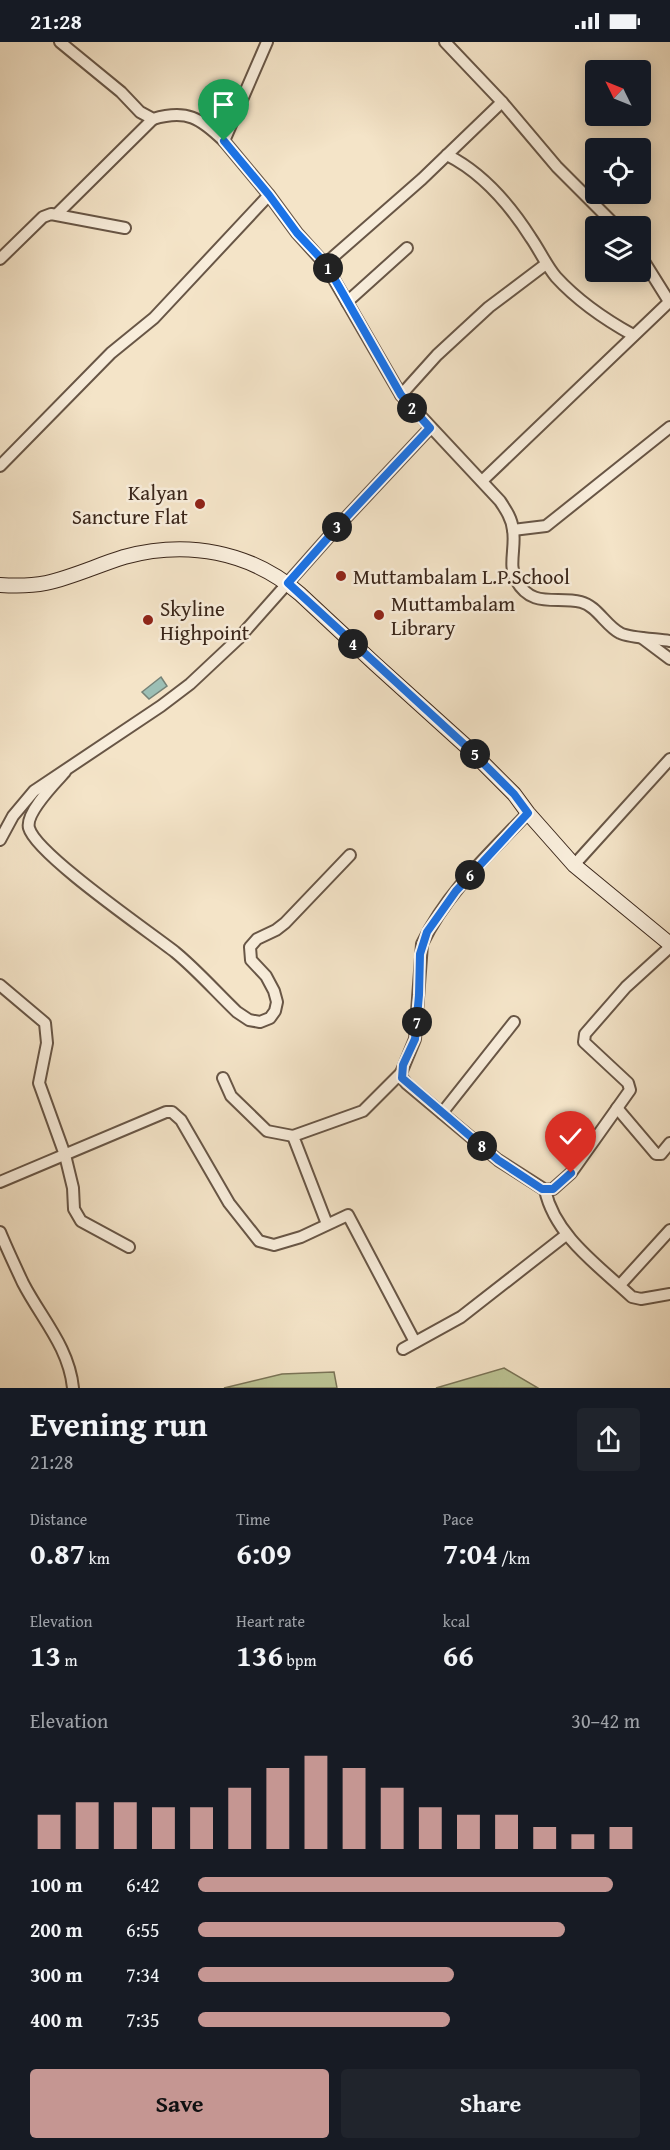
<!DOCTYPE html>
<html lang="en">
<head>
<meta charset="utf-8">
<style>
	:root { --surface:#171b24; --page:#20242c; --text:#f1f3f6; --muted:#9ea1a6; --accent:#c59692 }
	body { margin:0; font-family:"Gentium Book Plus",serif; background:var(--page); color:var(--text); height:100vh; display:flex; flex-direction:column; font-size:22px; white-space:nowrap }
	* { box-sizing:border-box; margin:0 }
	p { font-size:20px; color:var(--muted) }
	.icon { flex:none; width:33px; height:33px; fill:none; stroke:currentColor; stroke-width:2; stroke-linecap:round; stroke-linejoin:round }
	.map { position:relative; height:1346px; overflow:hidden }
	.drawer { display:flex; flex-direction:column; background:var(--surface); flex:1 }
	.drawer>* { flex:none }
	.needle { width:39px; rotate:313deg }
	.tools { position:absolute; left:585px; top:18px; display:grid; gap:12px }
	.tools a { display:grid; place-items:center; width:66px; height:66px; border-radius:6px; background:var(--surface); box-shadow:0 3px 15px #0003; font-size:30px }
	.pin { position:absolute; display:grid; place-items:center; width:51px; height:51px; color:#fff; margin:-62px -26px; border-radius:50% 50% 50% 0; rotate:-45deg; box-shadow:0 0 6px #0007 }
	.pin .icon { rotate:45deg }
	.km { position:absolute; width:30px; height:30px; margin:-15px; border-radius:50%; background:#222; color:#fff; font-size:16px; line-height:30px; text-align:center }
	.round { display:grid; place-items:center; flex:none; width:63px; height:63px; border-radius:6px; background:var(--page) }
	.headline { display:flex; align-items:center; justify-content:space-between; height:102px; padding:0 30px }
	h1 { font-size:33px; font-weight:600; line-height:45px }
	.stats { display:grid; grid-template-columns:repeat(3,1fr); gap:9px; height:102px; padding:6px 30px }
	.stats div { display:grid; align-content:center }
	.stats b { font-size:30px; font-weight:600 }
	.stats small { font-size:16px; font-weight:400 }
	.stats p { font-size:16px }
	.chart { height:168px; padding:12px 30px }
	.chart p { display:flex; justify-content:space-between }
	.chart svg { width:100%; height:108px; margin-top:6px; stroke:var(--accent); stroke-width:6 }
	.button { display:flex; gap:12px; margin-top:auto; padding:12px 30px }
	.button a { flex:1; height:69px; border-radius:6px; background:var(--accent); color:#111; font-size:24px; font-weight:600; line-height:69px; text-align:center }
	.button a+a { background:var(--page); color:var(--text) }
	ul { padding:0 30px; list-style:none; font-size:20px }
	li { display:grid; grid-template-columns:96px 72px 1fr; align-items:center; height:45px }
	li i { height:15px; border-radius:8px; background:var(--accent) }
	.status { display:flex; justify-content:space-between; align-items:center; height:42px; padding:0 30px; background:var(--surface); direction:ltr }
	.status svg { height:16px; fill:currentColor }
	.map>svg:first-child { display:block }
</style>
</head>
<body>
<div class="status"><b>21:28</b><svg viewBox="0 0 49 12"><path d="M0 12V9h3v3zM5 12V6h3v6zM10 12V3h3v9zM15 12V0h3v12zM26 1h20v11H26zM47 4h2v5h-2z"/></svg></div>
<div class="map">
<svg width="670" height="1346" viewBox="0 0 670 1346">
	<rect width="100%" height="100%" fill="#f4e4c8"/>
	<filter id="stains"><feTurbulence type="fractalNoise" baseFrequency=".00333" numOctaves="4"/><feColorMatrix values="0 0 0 0 .2 0 0 0 0 .09 0 0 0 0 .02 0 0 0 .5 -.17"/></filter>
	<radialGradient id="worn" r=".72"><stop offset=".6" stop-color="#630" stop-opacity="0"/><stop offset="1" stop-color="#630" stop-opacity=".3"/></radialGradient>
	<!-- green -->
	<g fill="#bcc495" stroke="#7b7558" stroke-width="1.5">
		<path d="M 504,1326 L 538,1346 L 436,1346 Z"/>
		<path d="M 334,1330 L 337,1346 L 224,1346 L 282,1332 Z"/>
	</g>
	<!-- water -->
	<path fill="#9cbfb5" stroke="#758277" stroke-width="1.5" d="M 161,635 L 167,644 L 149,657 L 142,650 Z"/>
	<g fill="none" stroke-linecap="round" stroke-linejoin="round">
		<defs>
			<g id="street">
				<path d="M 60,0 L 121,50 L 140,70 L 153,77 C 187,67 200,76 224,99"/>
				<path d="M 267,0 L 224,99 L 269,153 L 297,191 L 325,222 L 401,353 L 500,459 C 506,468 512,477 513,488 C 516,504 508,524 516,538 C 532,567 556,554 581,560 C 597,564 606,584 620,591 C 629,596 658,597 670,599"/>
				<path d="M 445,0 L 502,60 L 557,125 L 616,184"/>
				<path d="M 447,113 C 483,131 510,163 531,196 C 540,209 546,223 556,235 C 578,259 604,277 633,293"/>
				<path d="M 57,172 L 153,77"/>
				<path d="M 640,213 L 670,261"/>
				<path d="M 0,217 L 43,175 L 51,172 L 125,186"/>
				<path d="M 325,222 L 422,137 L 502,60"/>
				<path d="M 347,260 L 407,206"/>
				<path d="M 401,353 L 437,313 L 489,265 L 546,222"/>
				<path d="M 0,424 L 111,311 L 154,276 L 269,153"/>
				<path d="M 482,439 L 669,260"/>
				<path d="M 513,488 L 546,484 L 670,385"/>
				<path d="M 642,596 L 670,617"/>
				<path d="M 65,730 C 55,741 25,771 29,786 C 36,812 148,889 175,910 C 197,928 217,951 237,970 L 249,978 L 260,980 L 270,976 L 275,969 L 277,960 L 274,949 L 266,934 L 251,918 L 250,905 L 257,897 L 276,888 L 285,881 L 350,813"/>
				<path d="M 528,771 C 490,811 446,851 422,902 L 415,997 L 401,1031 L 402,1036 L 407,1042 L 498,1118 L 545,1148 L 553,1147 L 571,1131 L 630,1048 L 628,1041 L 584,1000 L 585,992 L 626,945 L 670,905"/>
				<path d="M 0,798 L 13,774 L 34,749 L 161,664 L 190,642 L 238,597 L 341,481 L 430,386"/>
				<path d="M 574,823 L 670,717"/>
				<path d="M 0,943 L 45,981 L 47,1001 L 39,1041 L 65,1113 L 73,1146 L 74,1167 L 81,1179 L 129,1205"/>
				<path d="M 223,1036 L 231,1054 L 267,1089 L 293,1094"/>
				<path d="M 617,1066 L 656,1112 L 661,1112 L 670,1101"/>
				<path d="M 442,1071 L 514,980"/>
				<path d="M 0,1140 L 166,1070 L 172,1070 L 181,1078 L 229,1161 L 259,1199 L 274,1203 L 301,1195 L 348,1173 L 415,1300"/>
				<path d="M 545,1148 C 555,1194 599,1224 632,1255 L 641,1257 L 670,1252"/>
				<path d="M 327,1182 L 293,1094 L 363,1069 L 401,1031"/>
				<path d="M 0,1190 C 7,1207 15,1224 23,1241 C 41,1276 69,1305 73,1346"/>
				<path d="M 620,1243 L 670,1188"/>
				<path d="M 403,1307 L 461,1275 L 566,1193"/>
			</g>
			<path id="secondary" d="M 0,543 C 15,544 31,544 46,541 C 73,535 98,523 124,515 C 187,498 250,509 300,552 L 374,621 L 467,705 L 514,752 L 528,771 L 574,823 L 670,902"/>
		</defs>
		<!-- street casing -->
		<use href="#street" stroke="#685646" stroke-width="14"/>
		<!-- secondary casing -->
		<use href="#secondary" stroke="#3a261a" stroke-width="16"/>
		<!-- street -->
		<use href="#street" stroke="#f8eddb" stroke-width="10"/>
		<!-- secondary -->
		<use href="#secondary" stroke="#f8eddb" stroke-width="14"/>
	</g>
	<g fill="none" stroke-linecap="round" stroke-linejoin="round">
		<defs>
			<path id="route" d="M 224,99 L 269,153 L 297,191 L 326,222 L 401,353 L 430,386 L 341,481 L 288,541 L 467,705 L 514,752 L 528,771 L 456,849 L 427,890 L 420,912 L 419,953 L 415,997 L 403,1023 L 402,1036 L 498,1118 L 542,1147 L 553,1147 L 571,1131"/>
		</defs>
		<!-- route casing -->
		<use href="#route" stroke="#fff" stroke-width="12"/>
		<!-- route -->
		<use href="#route" stroke="#1a73e8" stroke-width="8"/>
	</g>
	<!-- markers -->
	<g fill="#8f2418" stroke="#f8eddb" stroke-width="2">
		<circle cx="200" cy="462" r="6"/>
		<circle cx="341" cy="534" r="6"/>
		<circle cx="379" cy="573" r="6"/>
		<circle cx="148" cy="578" r="6"/>
	</g>
	<g text-anchor="middle" dominant-baseline="central" stroke-width="5" stroke-linejoin="round" paint-order="stroke">
		<!-- poi labels -->
		<g font-size="21" fill="#3a261a" stroke="#f8eddb" text-anchor="start">
			<text x="188" y="450" text-anchor="end">Kalyan<tspan x="188" dy="24">Sancture Flat</tspan></text>
			<text x="353" y="534">Muttambalam L.P.School</text>
			<text x="391" y="561">Muttambalam<tspan x="391" dy="24">Library</tspan></text>
			<text x="160" y="566">Skyline<tspan x="160" dy="24">Highpoint</tspan></text>
		</g>
	</g>
	<rect width="100%" height="100%" filter="url(#stains)"/>
	<rect width="100%" height="100%" fill="url(#worn)"/>
</svg>
<div class="tools">
<a><svg class="needle" viewBox="-14 -14 28 28"><path d="M0-13l5 13h-10z" fill="#e53935"/><path d="M0 13l5-13h-10z" fill="#9ea1a6"/></svg></a>
<a><svg class="icon" aria-label="locate" viewBox="0 0 24 24"><circle cx="12" cy="12" r="6"/><path d="M12 2v4M12 18v4M2 12h4M18 12h4"/></svg></a>
<a><svg class="icon" aria-label="layers" viewBox="0 0 24 24"><path d="M12 4l9 5-9 5-9-5zM3 14l9 5 9-5"/></svg></a>
</div>
<div class="pin" style="left:224px;top:99px;background:#1e9e55"><svg class="icon" aria-label="arrive" viewBox="0 0 24 24"><path d="M6 21V4h12l-3 4 3 4H6"/></svg></div>
<div class="pin" style="left:571px;top:1131px;background:#d93025"><svg class="icon" aria-label="check" viewBox="0 0 24 24"><path d="M5 12l5 5 9-10"/></svg></div>
<b class="km" style="left:328px;top:226px">1</b>
<b class="km" style="left:412px;top:366px">2</b>
<b class="km" style="left:337px;top:485px">3</b>
<b class="km" style="left:353px;top:602px">4</b>
<b class="km" style="left:475px;top:712px">5</b>
<b class="km" style="left:470px;top:833px">6</b>
<b class="km" style="left:417px;top:980px">7</b>
<b class="km" style="left:482px;top:1104px">8</b>
</div>
<section class="drawer">
<div class="headline"><div><h1>Evening run</h1><p>21:28</p></div><a class="round"><svg class="icon" aria-label="share" viewBox="0 0 24 24"><path d="M12 15V3M7 8l5-5 5 5M5 13v7h14v-7"/></svg></a></div>
<div class="stats">
<div><p>Distance</p><b>0.87<small> km</small></b></div>
<div><p>Time</p><b>6:09</b></div>
<div><p>Pace</p><b>7:04<small> /km</small></b></div>
</div>
<div class="stats">
<div><p>Elevation</p><b>13<small> m</small></b></div>
<div><p>Heart rate</p><b>136<small> bpm</small></b></div>
<div><p>kcal</p><b>66</b></div>
</div>
<div class="chart"><p><span>Elevation</span>30–42 m</p>
<svg viewBox="0 0 160 44" preserveAspectRatio="none"><path d="M5 44V30M15 44V25M25 44V25M35 44V27M45 44V27M55 44V19M65 44V11M75 44V6M85 44V11M95 44V19M105 44V27M115 44V30M125 44V30M135 44V35M145 44V38M155 44V35"/></svg>
</div>
<ul>
<li><b>100 m</b>6:42<i style="width:94%"></i></li>
<li><b>200 m</b>6:55<i style="width:83%"></i></li>
<li><b>300 m</b>7:34<i style="width:58%"></i></li>
<li><b>400 m</b>7:35<i style="width:57%"></i></li>
</ul>
<div class="button"><a>Save</a><a>Share</a></div>
</section>
</body>
</html>
